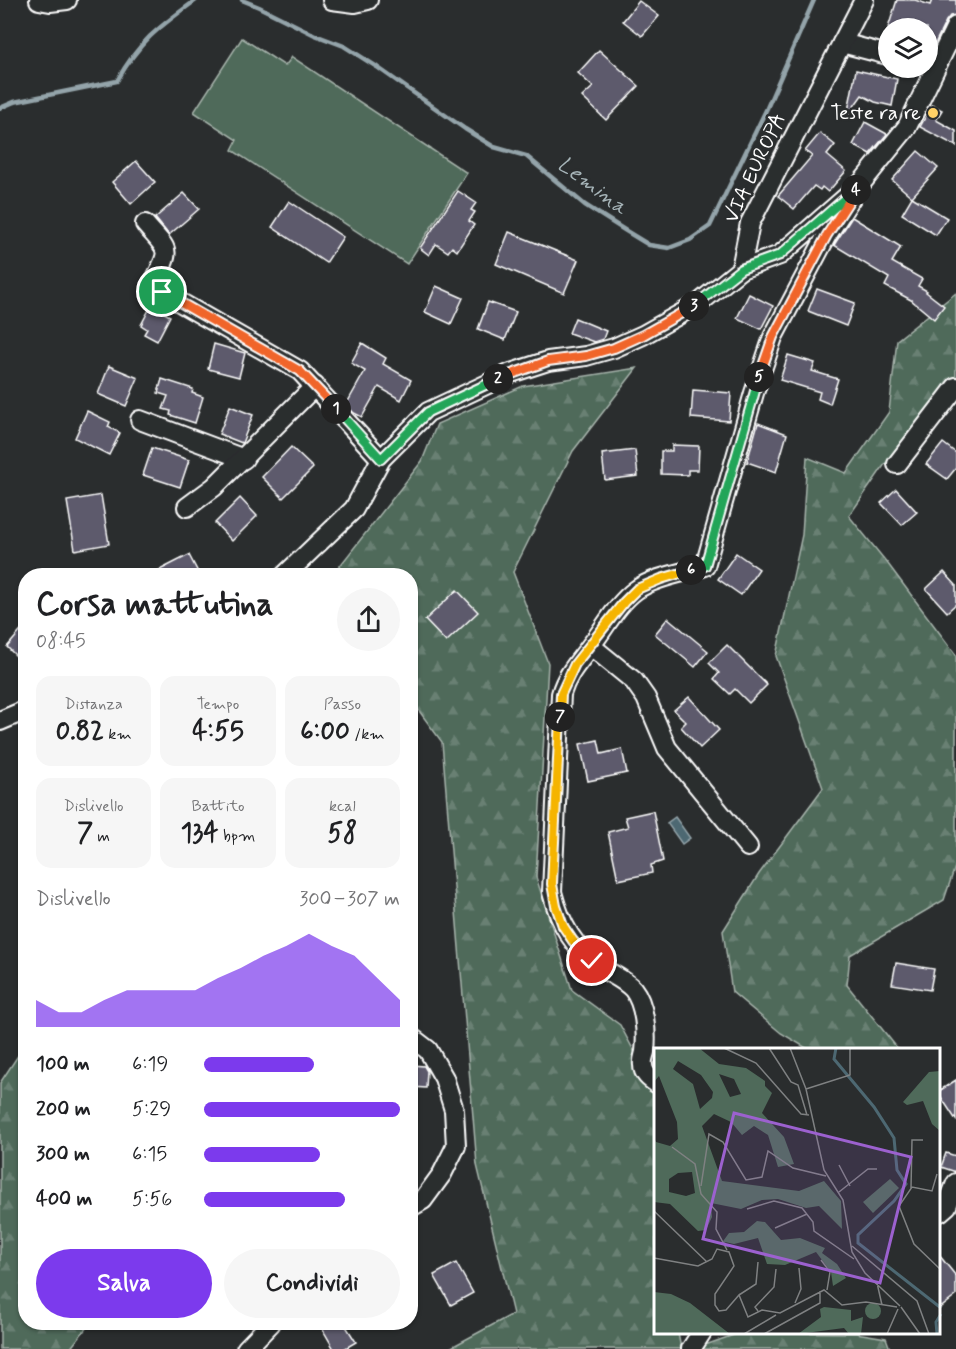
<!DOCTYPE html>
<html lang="it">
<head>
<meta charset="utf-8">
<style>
	:root { --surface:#fff; --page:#f6f6f6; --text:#202124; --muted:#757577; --accent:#7c3aed }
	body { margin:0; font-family:Mynerve,sans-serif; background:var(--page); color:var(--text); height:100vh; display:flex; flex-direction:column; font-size:22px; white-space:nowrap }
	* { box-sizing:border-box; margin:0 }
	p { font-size:20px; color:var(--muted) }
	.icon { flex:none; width:33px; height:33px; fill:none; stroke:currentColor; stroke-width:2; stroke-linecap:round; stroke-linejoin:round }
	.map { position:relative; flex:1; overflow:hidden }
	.details { position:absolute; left:18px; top:568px; width:400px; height:762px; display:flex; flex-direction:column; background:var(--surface); border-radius:24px; box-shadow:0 2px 4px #0004 }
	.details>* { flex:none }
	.buttons { position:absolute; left:878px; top:18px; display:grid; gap:12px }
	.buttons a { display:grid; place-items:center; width:60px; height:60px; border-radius:50%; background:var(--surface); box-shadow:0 2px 4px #0004; font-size:30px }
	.pin { position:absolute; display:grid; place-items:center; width:51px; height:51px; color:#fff; margin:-26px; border:3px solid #fff; border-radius:50%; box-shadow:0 2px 6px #0007 }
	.km { position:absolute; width:30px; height:30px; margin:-15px; border-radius:50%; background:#222; color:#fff; font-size:16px; line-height:30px; text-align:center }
	.round { display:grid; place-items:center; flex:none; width:63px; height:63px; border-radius:32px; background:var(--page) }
	.headline { display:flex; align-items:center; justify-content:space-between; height:102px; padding:0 18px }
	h1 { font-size:33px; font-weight:700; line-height:45px }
	.metrics { display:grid; grid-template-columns:repeat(3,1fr); gap:9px; height:102px; padding:6px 18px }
	.metrics div { display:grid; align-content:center; border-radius:15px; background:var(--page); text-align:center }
	.metrics b { font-size:26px; font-weight:700 }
	.metrics small { font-size:16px; font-weight:400 }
	.metrics p { font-size:16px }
	.chart { height:168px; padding:12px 18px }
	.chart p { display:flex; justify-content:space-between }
	.chart svg { width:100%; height:108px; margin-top:6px; fill:var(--accent); opacity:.7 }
	.cta { display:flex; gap:12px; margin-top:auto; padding:12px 18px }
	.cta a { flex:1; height:69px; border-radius:36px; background:var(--accent); color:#fff; font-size:24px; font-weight:700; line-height:69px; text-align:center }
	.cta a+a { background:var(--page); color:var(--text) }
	ul { padding:0 18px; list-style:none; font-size:20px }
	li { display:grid; grid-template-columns:96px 72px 1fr; align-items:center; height:45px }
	li i { height:15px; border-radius:8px; background:var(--accent) }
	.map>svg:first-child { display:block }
</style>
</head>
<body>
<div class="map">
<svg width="956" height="1349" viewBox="0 0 956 1349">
	<defs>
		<pattern id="forest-firs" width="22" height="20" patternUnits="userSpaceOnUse" patternTransform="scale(1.5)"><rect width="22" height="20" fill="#4f6a5a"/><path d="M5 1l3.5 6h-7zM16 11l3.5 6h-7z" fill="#698073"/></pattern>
	</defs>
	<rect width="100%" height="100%" fill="#2a2d2e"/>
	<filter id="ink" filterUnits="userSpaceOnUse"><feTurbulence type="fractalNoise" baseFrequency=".0167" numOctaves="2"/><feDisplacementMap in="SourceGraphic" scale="12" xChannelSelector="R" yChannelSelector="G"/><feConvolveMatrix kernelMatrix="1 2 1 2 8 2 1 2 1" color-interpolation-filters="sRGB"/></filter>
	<g filter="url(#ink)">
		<!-- forest -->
		<g fill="url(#forest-firs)" stroke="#a7b4ac" stroke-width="1.5">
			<path d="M 956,293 L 956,377 L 885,464 L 849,516 L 888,564 L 956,655 L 956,864 L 944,900 L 850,955 L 847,985 L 898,1049 L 808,1049 L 781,1033 L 732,992 L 723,931 L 759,874 L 823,788 L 776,656 L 802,535 L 807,457 L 846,473 L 889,412 L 897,340 Z"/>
			<path d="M 637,368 L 573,451 L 513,572 L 548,663 L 536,877 L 572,990 L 620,1025 L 656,1092 L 656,1332 L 678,1333 L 681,1349 L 448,1349 L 513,1314 L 477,1165 L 442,742 L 411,700 L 411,576 L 332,576 L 422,461 L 437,424 L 523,386 Z"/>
			<path d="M 25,1045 L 26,1323 L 90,1323 L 70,1349 L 0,1349 L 0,1083 Z"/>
			<path d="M 742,1332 L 856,1333 L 886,1338 L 890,1349 L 694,1349 Z"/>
		</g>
		<!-- pitch -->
		<path fill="#4f6a5a" stroke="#a7b4ac" stroke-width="1.5" d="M 242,38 L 285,66 L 292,57 L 467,173 L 407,264 L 232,150 L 237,140 L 194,112 Z"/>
		<!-- water -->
		<path fill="#4d6872" stroke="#94a4aa" stroke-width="1.5" d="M 675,817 L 690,838 L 682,844 L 667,823 Z"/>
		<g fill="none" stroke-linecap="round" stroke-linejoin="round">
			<!-- stream -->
			<g stroke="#94a4aa" stroke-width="4.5">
				<path d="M 242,0 L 259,7 L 315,35 L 344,46 L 377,67 L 465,129 L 494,147 L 526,156 L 585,205 L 626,231 L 649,245 L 669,248 L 690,240 L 710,226 L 767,108 L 814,0"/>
				<path d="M 0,108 L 14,102 L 117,81 C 140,40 159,27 196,0"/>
			</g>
		</g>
		<!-- building -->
		<g fill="#5d5a6c" stroke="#fff" stroke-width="1.5">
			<path d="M 897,0 L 915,0 L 930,5 L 932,0 L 956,0 L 956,15 L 950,16 L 946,21 L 929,56 L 927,57 L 927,28 L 888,28 Z"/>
			<path d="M 639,1 L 659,16 L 642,36 L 623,21 Z"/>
			<path d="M 599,50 L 639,86 L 606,120 L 582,97 L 593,87 L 578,73 Z"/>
			<path d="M 856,70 L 897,79 L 892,106 L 875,102 L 862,95 L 847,116 Z"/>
			<path d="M 932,105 L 942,110 L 936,120 L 956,131 L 956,146 L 920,127 Z"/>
			<path d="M 865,122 L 887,134 L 870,154 L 853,145 Z"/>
			<path d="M 820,133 L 835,145 L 827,155 L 846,171 L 828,192 L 822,187 L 820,190 L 814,186 L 794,209 L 778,196 L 812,156 L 805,151 Z"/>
			<path d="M 918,151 L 938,168 L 912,197 L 892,180 Z"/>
			<path d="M 136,161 L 155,182 L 131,204 L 112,182 Z"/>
			<path d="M 458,191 L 476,203 L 471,210 L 475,212 L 469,221 L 474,225 L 457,251 L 452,247 L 448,252 L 436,244 L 429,255 L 420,248 Z"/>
			<path d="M 184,193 L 199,209 L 169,235 L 155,218 Z"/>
			<path d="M 912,197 L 947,218 L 936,235 L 902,214 Z"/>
			<path d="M 289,201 L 343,237 L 326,263 L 272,227 Z"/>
			<path d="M 852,217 L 901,247 L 892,262 L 922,279 L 918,286 L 927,291 L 926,292 L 944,306 L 934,319 L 911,300 L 885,286 L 889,278 L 834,245 Z"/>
			<path d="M 509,232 L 578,260 L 564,293 L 496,264 Z"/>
			<path d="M 436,286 L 463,298 L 451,324 L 425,312 Z"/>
			<path d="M 817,289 L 855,303 L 846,326 L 808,311 Z"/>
			<path d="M 749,294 L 773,306 L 761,329 L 737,318 Z"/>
			<path d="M 488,302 L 516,312 L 505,340 L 478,329 Z"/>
			<path d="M 151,306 L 170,316 L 157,341 L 144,334 L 147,329 L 141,325 Z"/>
			<path d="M 575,318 L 606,331 L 603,339 L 594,342 L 569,333 Z"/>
			<path d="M 362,343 L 386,358 L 383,364 L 411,380 L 401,400 L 379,387 L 362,417 L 354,413 L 346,405 L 365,371 L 351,363 Z"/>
			<path d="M 214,344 L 245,353 L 239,377 L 208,369 Z"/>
			<path d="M 788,355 L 815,363 L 812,371 L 838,379 L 830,404 L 818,399 L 820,392 L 780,380 Z"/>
			<path d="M 109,366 L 138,378 L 126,406 L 98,394 Z"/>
			<path d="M 162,379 L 193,389 L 192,393 L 203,397 L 195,423 L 170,415 L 171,411 L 163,409 L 168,396 L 158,393 Z"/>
			<path d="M 693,390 L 731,393 L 729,421 L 691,418 Z"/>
			<path d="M 230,406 L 253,415 L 242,443 L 219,434 Z"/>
			<path d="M 87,411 L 110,422 L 108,427 L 120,433 L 109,455 L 75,438 Z"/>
			<path d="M 758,423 L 787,434 L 776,472 L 747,462 Z"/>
			<path d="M 943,443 L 956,453 L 956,468 L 947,479 L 926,464 Z"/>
			<path d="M 672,445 L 699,446 L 698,470 L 688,470 L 688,475 L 661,474 L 661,451 L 672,451 Z"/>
			<path d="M 291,447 L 313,468 L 283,498 L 262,477 Z"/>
			<path d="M 152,448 L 189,460 L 180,487 L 143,475 Z"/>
			<path d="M 635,450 L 638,476 L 605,480 L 602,454 Z"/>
			<path d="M 896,489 L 917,512 L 902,525 L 881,503 Z"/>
			<path d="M 101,495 L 109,544 L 75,550 L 67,501 Z"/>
			<path d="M 240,498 L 257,516 L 232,541 L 215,523 Z"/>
			<path d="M 736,553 L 759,569 L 741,595 L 718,579 Z"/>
			<path d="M 189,555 L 200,576 L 148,576 Z"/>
			<path d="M 944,572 L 956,585 L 956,604 L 947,612 L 926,589 Z"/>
			<path d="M 457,590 L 478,612 L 446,642 L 425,620 Z"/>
			<path d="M 668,618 L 708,651 L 695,667 L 655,634 Z"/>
			<path d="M 26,625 L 26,647 L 17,657 L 7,647 Z"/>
			<path d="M 727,645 L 767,685 L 749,703 L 735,689 L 730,694 L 714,679 L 719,673 L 709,663 Z"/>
			<path d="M 689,697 L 719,730 L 700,748 L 681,727 L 686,722 L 674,710 Z"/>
			<path d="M 598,740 L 601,754 L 622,749 L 627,773 L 588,781 L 580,744 Z"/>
			<path d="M 653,811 L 663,861 L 651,865 L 652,873 L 618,880 L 608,832 L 628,827 L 625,817 Z"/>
			<path d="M 896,963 L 934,969 L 930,990 L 892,984 Z"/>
			<path d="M 411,1065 L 424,1066 L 427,1071 L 426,1088 L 411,1087 Z"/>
			<path d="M 956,1080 L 956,1120 L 939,1094 L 939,1091 Z"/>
			<path d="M 946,1153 L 956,1156 L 956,1172 L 941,1167 Z"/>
			<path d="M 939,1255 L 956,1276 L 956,1296 L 939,1309 Z"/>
			<path d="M 456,1263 L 473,1293 L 451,1305 L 434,1275 Z"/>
			<path d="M 319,1323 L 344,1323 L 356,1342 L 344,1349 L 334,1349 Z"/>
		</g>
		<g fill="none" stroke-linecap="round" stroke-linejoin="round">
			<defs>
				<g id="minor">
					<path d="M 39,0 L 50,2 L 67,0"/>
					<path d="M 332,0 L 355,3 L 368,0"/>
					<path d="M 842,43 L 888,55"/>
					<path d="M 145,224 C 169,252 172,247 154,282 L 162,292 L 300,371 L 381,459"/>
					<path d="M 741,269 L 750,223 L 864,0"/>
					<path d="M 140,420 L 244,459"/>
					<path d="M 897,464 L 956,387"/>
					<path d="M 187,507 L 214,487 L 315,386"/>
					<path d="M 284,576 L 354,509 L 381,459 L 428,412 L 511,373 L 548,361 L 586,356 L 614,348 L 643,335 L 698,304 L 741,269 L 780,255 L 859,186 L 907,127 L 956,26"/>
					<path d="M 591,646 L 634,681 L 646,698 L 667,748 L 748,847"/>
					<path d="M 0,721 L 26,710"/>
					<path d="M 411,1037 L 428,1050 L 444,1078 L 454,1110 L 456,1146 L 442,1174 L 423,1200 L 411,1207"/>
					<path d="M 656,1083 C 650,1079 643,1074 643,1065 C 642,1061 644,1056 645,1052 C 647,1033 645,1004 633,989 C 625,980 611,974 602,968 C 574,949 560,924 552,892 L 561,694 C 567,673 580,661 592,644 C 606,626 617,604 636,590 C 654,577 683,573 705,566 L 754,393 L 773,337 L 827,235 L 859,186"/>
					<path d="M 940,1212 L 947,1206 L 956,1183"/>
					<path d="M 246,1349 L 271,1323"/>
					<path d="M 691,1349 L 702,1332"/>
				</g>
			</defs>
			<!-- minor casing -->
			<use href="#minor" stroke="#fff" stroke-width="22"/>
			<!-- minor -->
			<use href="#minor" stroke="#2a2d2e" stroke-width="18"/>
		</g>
	</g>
	<g fill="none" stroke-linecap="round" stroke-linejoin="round" filter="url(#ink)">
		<defs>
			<path id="split-1" d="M 162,292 L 300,371 L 336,409"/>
			<path id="split-2" d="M 336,409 L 381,459 L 428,412 L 498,379"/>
			<path id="split-3" d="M 498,379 L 548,361 L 586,356 L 614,348 L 643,335 L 694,306"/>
			<path id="split-4" d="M 694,306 L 741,269 L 780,255 L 859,186 L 856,190"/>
			<path id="split-5" d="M 759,377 L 773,337 L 827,235 L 856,190"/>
			<path id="split-6" d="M 691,570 L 705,566 L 759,377"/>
			<path id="split-7" d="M 560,717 L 561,694 L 575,664 L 624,602 L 637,589 L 661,579 L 691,570"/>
			<path id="split-8" d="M 560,717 L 552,884 L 556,906 L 563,926"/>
			<path id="split-9" d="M 563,926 L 573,941 L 592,961"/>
		</defs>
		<!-- split-1 casing -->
		<use href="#split-1" stroke="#fff" stroke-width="12"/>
		<!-- split-2 casing -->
		<use href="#split-2" stroke="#fff" stroke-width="12"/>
		<!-- split-3 casing -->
		<use href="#split-3" stroke="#fff" stroke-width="12"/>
		<!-- split-4 casing -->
		<use href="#split-4" stroke="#fff" stroke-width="12"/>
		<!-- split-5 casing -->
		<use href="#split-5" stroke="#fff" stroke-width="12"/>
		<!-- split-6 casing -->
		<use href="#split-6" stroke="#fff" stroke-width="12"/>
		<!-- split-7 casing -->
		<use href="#split-7" stroke="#fff" stroke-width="12"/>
		<!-- split-8 casing -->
		<use href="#split-8" stroke="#fff" stroke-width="12"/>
		<!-- split-9 casing -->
		<use href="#split-9" stroke="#fff" stroke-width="12"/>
		<!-- split-1 -->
		<use href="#split-1" stroke="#f0652b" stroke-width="8"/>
		<!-- split-2 -->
		<use href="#split-2" stroke="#22a559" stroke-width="8"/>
		<!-- split-3 -->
		<use href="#split-3" stroke="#f0652b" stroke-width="8"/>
		<!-- split-4 -->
		<use href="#split-4" stroke="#22a559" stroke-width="8"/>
		<!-- split-5 -->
		<use href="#split-5" stroke="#f0652b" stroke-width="8"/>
		<!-- split-6 -->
		<use href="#split-6" stroke="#22a559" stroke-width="8"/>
		<!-- split-7 -->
		<use href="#split-7" stroke="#f5b400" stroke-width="8"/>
		<!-- split-8 -->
		<use href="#split-8" stroke="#f5b400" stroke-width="8"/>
		<!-- split-9 -->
		<use href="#split-9" stroke="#f5b400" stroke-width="8"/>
	</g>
	<!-- markers -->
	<circle fill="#ffd166" stroke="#2a2d2e" stroke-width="2" cx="933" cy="113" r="6"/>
	<g text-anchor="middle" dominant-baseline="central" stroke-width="5" stroke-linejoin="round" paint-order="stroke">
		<!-- poi labels -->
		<g font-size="21" fill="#fff" stroke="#2a2d2e" text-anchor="end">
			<text x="921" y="113">Teste ra re</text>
		</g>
		<!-- street labels -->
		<g font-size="21" fill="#fff" stroke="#2a2d2e">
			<text transform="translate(755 168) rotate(-65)">VIA EUROPA</text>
		</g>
		<!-- water labels -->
		<g font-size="22" font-style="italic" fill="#a6b4b8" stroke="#2a2d2e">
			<text transform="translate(592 186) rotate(37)">Lemina</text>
		</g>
	</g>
	<!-- overview -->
	<g transform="translate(654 1048)">
		<rect width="286" height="286" fill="#2a2d2e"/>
		<path d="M 0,0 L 45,0 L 65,16 L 92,20 L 111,33 L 111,38 L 118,45 L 108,65 L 130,89 L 140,116 L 124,119 L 114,87 L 100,78 L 88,87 L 77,74 L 60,66 L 48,78 L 68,133 L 145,143 L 170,133 L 187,153 L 188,181 L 165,158 L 152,160 L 124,151 L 108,152 L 87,161 L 57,155 L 58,169 L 52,182 L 44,183 L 16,156 L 0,154 L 0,90 L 2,94 L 16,98 L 24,91 L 23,74 L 5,28 L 0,34 ZM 24,13 L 47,27 L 59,44 L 58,50 L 46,61 L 39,36 L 19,21 ZM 65,26 L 80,31 L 87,46 L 76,49 ZM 38,124 L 41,145 L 32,148 L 15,144 L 15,131 L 24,125 ZM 286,23 L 287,23 L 286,83 L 278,76 L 269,53 L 253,57 L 249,54 L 275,24 ZM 103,173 L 111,174 L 127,192 L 146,190 L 171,200 L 168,205 L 183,216 L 192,230 L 179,238 L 177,224 L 162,204 L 131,217 L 113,216 L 104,190 L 80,196 L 71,194 L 75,200 L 67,196 L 75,185 L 90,184 ZM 0,244 L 17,246 L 36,255 L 76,286 L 0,286 ZM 170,259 L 197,262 L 197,273 L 209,269 L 207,286 L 195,286 L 190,280 L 144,286 L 167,269 L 166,261 Z" fill="#4f6a5a" fill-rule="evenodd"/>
		<path d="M211 263a8 8 0 1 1 16 0a8 8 0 1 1-16 0Z" fill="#4f6a5a"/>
		<path d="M 236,131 L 245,140 L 219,165 L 209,154 Z" fill="#4f6a5a"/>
		<path fill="none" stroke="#4d6872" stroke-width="3" d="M 182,0 L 180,11 L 220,59 L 240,90 L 243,122 L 252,136 L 240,153 L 204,187 L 204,195 L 287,260M 283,286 L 282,274 L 287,266"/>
		<path fill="none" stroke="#7f8182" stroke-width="1.5" d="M 70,0 L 102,15 L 147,66 L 155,67M 115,0 L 137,34 L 144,37 L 153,67M 136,0 L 152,41 L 170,122 L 189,152 L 198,204 L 211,225 L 246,258M 152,41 L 196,27 L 196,0M 18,99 L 41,116 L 47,146 L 63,164 L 62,181 L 73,202M 185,117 L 196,138M 283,126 L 278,143 L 258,139 L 245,158 L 260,196 L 287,222M 47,138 L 55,86 L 69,94 L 92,132 L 108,129 L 114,103 L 139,120 L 172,128M 257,140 L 258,92 L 269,92M 185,144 L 214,121 L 223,121M 93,161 L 120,153 L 148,160 L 159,174 L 160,183 L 200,211M 0,163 L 53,214M 121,180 L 153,166M 198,198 L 263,253 L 275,286M 0,210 L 44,218 L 58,211 L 63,201 L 75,204 L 80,218 L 61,246 L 61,257 L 65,263 L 72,262 L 85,247 L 94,269 L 108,262 L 126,265 L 170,242 L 188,257 L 212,254 L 243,259M 167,212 L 176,224 L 173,242M 223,235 L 228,257M 85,247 L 102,236 L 104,214M 141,255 L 147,241 L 145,220M 247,259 L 266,286M 104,263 L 101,259 L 120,239 L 122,221M 90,286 L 122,267M 110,286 L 166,255 L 166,243M 233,286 L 244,261"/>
		<path fill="#9c61cf" fill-opacity="0.15" stroke="#9c61cf" stroke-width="3" d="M 80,65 L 257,109 L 226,235 L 49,191 Z"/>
		<rect width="286" height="286" fill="none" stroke="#fff" stroke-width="3"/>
	</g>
</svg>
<div class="buttons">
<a><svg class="icon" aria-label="layers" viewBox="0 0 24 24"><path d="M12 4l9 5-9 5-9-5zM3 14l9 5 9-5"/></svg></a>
</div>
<div class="pin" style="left:162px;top:292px;background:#1e9e55"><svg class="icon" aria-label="arrive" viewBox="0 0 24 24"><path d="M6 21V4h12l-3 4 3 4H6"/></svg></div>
<div class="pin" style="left:592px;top:961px;background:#d93025"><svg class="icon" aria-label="check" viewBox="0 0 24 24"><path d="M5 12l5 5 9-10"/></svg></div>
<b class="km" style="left:336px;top:409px">1</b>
<b class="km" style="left:498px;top:379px">2</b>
<b class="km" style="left:694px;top:306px">3</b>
<b class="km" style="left:856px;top:190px">4</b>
<b class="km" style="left:759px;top:377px">5</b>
<b class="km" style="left:691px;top:570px">6</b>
<b class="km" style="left:560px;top:717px">7</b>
<section class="details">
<div class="headline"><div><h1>Corsa mattutina</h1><p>08:45</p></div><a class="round"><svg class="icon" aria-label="share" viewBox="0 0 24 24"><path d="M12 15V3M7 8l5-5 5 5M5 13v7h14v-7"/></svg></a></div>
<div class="metrics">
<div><p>Distanza</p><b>0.82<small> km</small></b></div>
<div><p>Tempo</p><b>4:55</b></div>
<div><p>Passo</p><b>6:00<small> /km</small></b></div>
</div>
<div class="metrics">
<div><p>Dislivello</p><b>7<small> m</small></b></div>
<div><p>Battito</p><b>134<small> bpm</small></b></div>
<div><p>kcal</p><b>58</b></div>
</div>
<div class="chart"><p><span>Dislivello</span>300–307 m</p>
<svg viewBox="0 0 160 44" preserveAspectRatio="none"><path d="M0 44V33L10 38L20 38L30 33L40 29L50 29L60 29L70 29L80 24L90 20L100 15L110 11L120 6L130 11L140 15L150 24L160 33V44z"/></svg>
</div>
<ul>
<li><b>100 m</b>6:19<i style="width:56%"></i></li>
<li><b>200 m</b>5:29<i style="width:100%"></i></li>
<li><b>300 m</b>6:15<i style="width:59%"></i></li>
<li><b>400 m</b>5:56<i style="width:72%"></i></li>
</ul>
<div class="cta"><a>Salva</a><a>Condividi</a></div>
</section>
</div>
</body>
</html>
